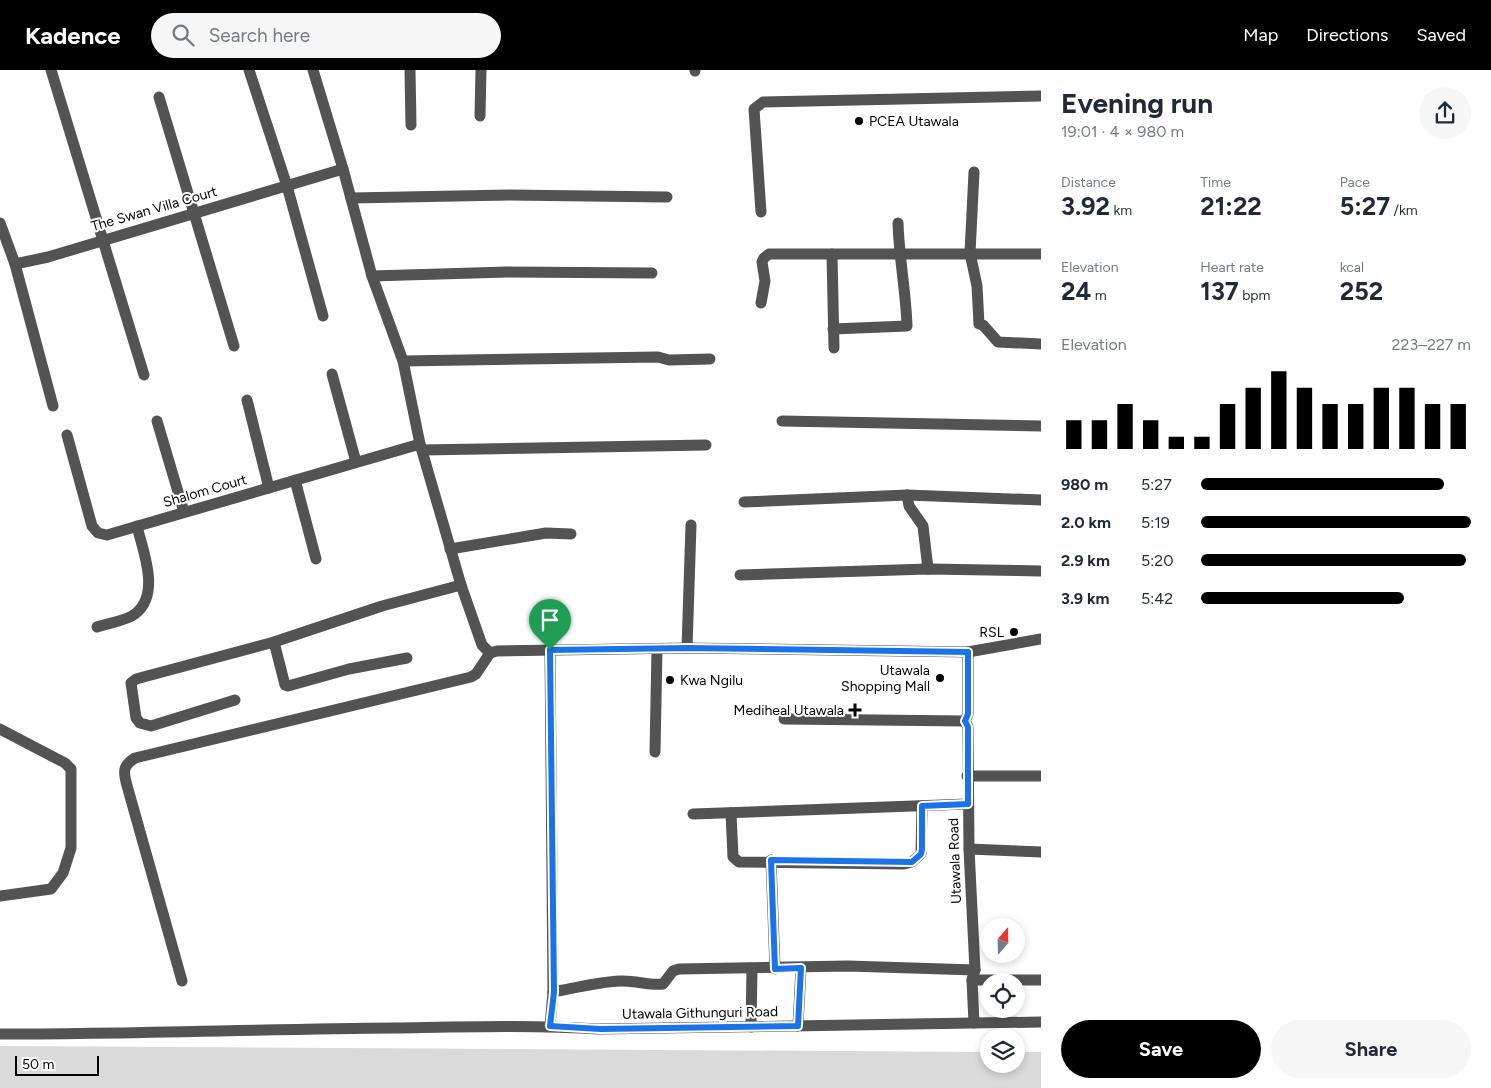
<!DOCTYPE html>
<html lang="en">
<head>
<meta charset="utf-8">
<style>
	:root { --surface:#fff; --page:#f6f6f7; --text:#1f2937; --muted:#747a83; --accent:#000 }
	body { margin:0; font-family:Figtree,sans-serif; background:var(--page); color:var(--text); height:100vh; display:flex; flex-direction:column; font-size:19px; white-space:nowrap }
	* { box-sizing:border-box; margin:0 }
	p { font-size:16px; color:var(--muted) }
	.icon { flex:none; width:28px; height:28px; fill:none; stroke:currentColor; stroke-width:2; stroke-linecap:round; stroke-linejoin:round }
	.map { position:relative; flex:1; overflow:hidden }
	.details { display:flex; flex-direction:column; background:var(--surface); width:450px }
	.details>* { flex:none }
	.needle { width:32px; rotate:20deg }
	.fabs { position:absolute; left:980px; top:848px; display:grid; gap:10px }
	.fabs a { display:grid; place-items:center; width:45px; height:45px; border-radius:50%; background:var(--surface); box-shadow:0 2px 8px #0003; font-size:25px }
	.scale { position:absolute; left:15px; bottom:12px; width:84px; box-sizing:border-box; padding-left:5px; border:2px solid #000; border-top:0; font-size:14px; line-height:18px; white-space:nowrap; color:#000; -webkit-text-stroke:4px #fff; paint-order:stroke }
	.pin { position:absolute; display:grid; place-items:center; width:42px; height:42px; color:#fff; margin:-51px -21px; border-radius:50% 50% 50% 0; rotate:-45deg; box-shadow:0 0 5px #0007 }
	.pin .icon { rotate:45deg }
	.round { display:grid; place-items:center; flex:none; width:52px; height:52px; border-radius:26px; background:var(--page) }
	.head { display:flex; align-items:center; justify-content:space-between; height:85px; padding:0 20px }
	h1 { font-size:28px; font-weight:700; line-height:38px }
	.figures { display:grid; grid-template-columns:repeat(3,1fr); gap:8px; height:85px; padding:5px 20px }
	.figures div { display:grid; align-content:center }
	.figures b { font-size:25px; font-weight:700 }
	.figures small { font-size:14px; font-weight:400 }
	.figures p { font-size:14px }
	.chart { height:140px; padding:10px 20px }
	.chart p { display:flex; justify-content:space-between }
	.chart svg { width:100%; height:90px; margin-top:5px; stroke:var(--accent); stroke-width:6 }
	.primary-button { display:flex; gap:10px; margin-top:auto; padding:10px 20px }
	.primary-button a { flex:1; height:58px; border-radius:30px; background:var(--accent); color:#fff; font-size:20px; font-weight:700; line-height:58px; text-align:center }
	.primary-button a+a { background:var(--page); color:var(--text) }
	ul { padding:0 20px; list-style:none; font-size:16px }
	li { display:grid; grid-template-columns:80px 60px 1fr; align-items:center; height:38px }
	li i { height:12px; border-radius:6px; background:var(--accent) }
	header { display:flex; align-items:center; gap:30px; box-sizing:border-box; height:70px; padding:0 25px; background:var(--accent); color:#fff }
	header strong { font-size:24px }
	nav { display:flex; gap:28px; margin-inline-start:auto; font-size:18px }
	.search { width:350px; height:45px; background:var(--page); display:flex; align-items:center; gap:12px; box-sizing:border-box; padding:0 18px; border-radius:28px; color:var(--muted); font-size:19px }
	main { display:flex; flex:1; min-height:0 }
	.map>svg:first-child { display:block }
</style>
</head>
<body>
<header>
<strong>Kadence</strong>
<div class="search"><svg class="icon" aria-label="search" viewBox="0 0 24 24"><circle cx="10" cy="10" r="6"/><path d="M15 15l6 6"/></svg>Search here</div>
<nav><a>Map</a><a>Directions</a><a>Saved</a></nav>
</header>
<main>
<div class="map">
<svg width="1041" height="1018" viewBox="0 0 1041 1018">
	<rect width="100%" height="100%" fill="#fff"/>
	<!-- green -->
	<path fill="#dadada" d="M 0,976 L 989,982 L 989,994 L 1016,994 L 1016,982 L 1041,982 L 1041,1018 L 0,1018 Z"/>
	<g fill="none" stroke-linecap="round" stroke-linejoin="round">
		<!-- minor -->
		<g stroke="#535353" stroke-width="11">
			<path d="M 51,0 L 144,305"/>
			<path d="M 249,0 L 287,116 L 323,246"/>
			<path d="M 313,0 L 343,99 L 372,206 L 403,291 L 420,374 L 461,515 L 482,575 L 490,583 L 497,581 L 687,578 L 968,582"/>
			<path d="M 410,0 L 411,55"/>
			<path d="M 695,1 L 695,0"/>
			<path d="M 159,27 L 234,276"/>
			<path d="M 480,46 L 481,0"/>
			<path d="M 974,102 L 970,183 L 977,216 L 979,254 L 983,255 L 998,272 L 1041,274"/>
			<path d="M 351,128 L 509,125 L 667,127"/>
			<path d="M 761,142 L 754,39 L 763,32 L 1041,26"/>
			<path d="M 0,153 L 15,194 L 48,187 L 343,99"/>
			<path d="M 832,184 L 834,278"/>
			<path d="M 15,194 L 53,336"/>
			<path d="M 372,206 L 507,202 L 652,203"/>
			<path d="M 761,233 L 765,211 L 762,192 L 764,188 L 769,184 L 1041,184"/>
			<path d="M 833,259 L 907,256 C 906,222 899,188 898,153"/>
			<path d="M 403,291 L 658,287 L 669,290 L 710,289"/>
			<path d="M 332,304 L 356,392"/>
			<path d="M 247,330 L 269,418"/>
			<path d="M 157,351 L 184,442"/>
			<path d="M 782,351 L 1041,356"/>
			<path d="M 67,365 L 92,456 L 98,463 L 107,465 L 420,374"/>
			<path d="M 422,380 L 706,375"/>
			<path d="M 295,410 L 316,489"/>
			<path d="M 907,425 L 909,436 L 923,456 L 928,499"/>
			<path d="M 744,432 L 907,425 L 1041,430"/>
			<path d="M 450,479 L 546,463 L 571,464"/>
			<path d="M 740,505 L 928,499 L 1041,501"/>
			<path d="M 97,557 C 108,553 126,551 135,544 C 161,524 143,482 137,456"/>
			<path d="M 274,572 L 285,615 L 288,616 L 349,599 L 407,588"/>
			<path d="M 687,578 L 691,455"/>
			<path d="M 235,630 L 151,656 L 140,653 L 136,648 L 131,613 L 136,609 L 274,572 L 382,536 L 461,515"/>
			<path d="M 784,649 L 965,651"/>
			<path d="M 0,659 L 65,693 L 71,699 L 71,778 L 63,803 L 51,819 L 0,826"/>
			<path d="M 655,682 L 657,579"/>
			<path d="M 967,706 L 1041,706"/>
			<path d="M 731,743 L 733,787 L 739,792 L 904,794 L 912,792 L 921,784 L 922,736"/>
			<path d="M 693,744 L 968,734"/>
			<path d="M 969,779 L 1041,782"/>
			<path d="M 771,790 L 775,899"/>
			<path d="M 972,910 L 1041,910"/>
			<path d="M 182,911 L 126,712 C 123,700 124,695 135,688 L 471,607 L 476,604 L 490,583"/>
			<path d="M 553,922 C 575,918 598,912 620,911 C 635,910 650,916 663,914 L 673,901 L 679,899 L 848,896 L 975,900"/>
			<path d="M 974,953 L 972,910 L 975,900 L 969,779 L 968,657 L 965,651 L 968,644 L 968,582 L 1041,569"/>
			<path d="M 550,956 L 553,922 L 550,580"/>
			<path d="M 798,956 L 801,898"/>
			<path d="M 751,957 L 752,899"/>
			<path d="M 0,964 C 132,964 263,959 395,958 C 463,957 531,955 599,959 L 1041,952"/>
		</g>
	</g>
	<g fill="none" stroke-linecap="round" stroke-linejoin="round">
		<defs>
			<path id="route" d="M 688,578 L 968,582 L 968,644 L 965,651 L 968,657 L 968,734 L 922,736 L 922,779 L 921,784 L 912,792 L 771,790 L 775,899 L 801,898 L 798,956 L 600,959 L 550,956 L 554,922 L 550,580 Z"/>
		</defs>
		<!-- route casing -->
		<use href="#route" stroke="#fff" stroke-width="10"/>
		<!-- route -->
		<use href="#route" stroke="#1a73e8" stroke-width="6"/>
	</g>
	<!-- markers -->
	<g fill="#000" stroke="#fff" stroke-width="2">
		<circle cx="859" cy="51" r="5"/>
		<circle cx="1014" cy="562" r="5"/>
		<circle cx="940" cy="608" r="5"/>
		<circle cx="670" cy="610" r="5"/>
		<path d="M852.5 632.5h5v5h5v5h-5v5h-5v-5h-5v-5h5z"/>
	</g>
	<g text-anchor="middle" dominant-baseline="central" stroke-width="4" stroke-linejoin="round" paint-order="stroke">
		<!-- poi labels -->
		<g font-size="14" fill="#000" stroke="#fff" text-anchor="end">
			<text x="869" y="51" text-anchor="start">PCEA Utawala</text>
			<text x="1004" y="562">RSL</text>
			<text x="930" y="600">Utawala<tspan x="930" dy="16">Shopping Mall</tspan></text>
			<text x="680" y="610" text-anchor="start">Kwa Ngilu</text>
			<text x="844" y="640">Mediheal Utawala</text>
		</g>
		<!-- street labels -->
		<g font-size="14" fill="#000" stroke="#fff">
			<text transform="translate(154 139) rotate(-16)">The Swan Villa Court</text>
			<text transform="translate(205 421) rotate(-16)">Shalom Court</text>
			<text transform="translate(955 791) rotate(-92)">Utawala Road</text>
			<text transform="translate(700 943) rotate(-1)">Utawala Githunguri Road</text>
		</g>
	</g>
</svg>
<div class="fabs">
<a><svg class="needle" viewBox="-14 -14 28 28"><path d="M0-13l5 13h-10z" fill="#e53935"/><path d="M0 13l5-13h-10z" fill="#747a83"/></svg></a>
<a><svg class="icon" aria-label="locate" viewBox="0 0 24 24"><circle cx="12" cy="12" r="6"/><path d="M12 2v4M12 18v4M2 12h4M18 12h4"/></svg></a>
<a><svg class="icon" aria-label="layers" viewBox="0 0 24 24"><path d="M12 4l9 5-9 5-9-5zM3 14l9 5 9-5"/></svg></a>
</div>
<div class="scale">50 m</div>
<div class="pin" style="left:550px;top:580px;background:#1e9e55"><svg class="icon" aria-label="arrive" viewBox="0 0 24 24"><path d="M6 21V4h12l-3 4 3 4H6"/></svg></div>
</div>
<section class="details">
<div class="head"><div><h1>Evening run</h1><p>19:01 · 4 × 980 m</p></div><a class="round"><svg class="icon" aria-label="share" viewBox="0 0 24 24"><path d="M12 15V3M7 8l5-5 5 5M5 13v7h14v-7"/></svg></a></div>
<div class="figures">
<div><p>Distance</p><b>3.92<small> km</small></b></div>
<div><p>Time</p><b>21:22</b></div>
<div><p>Pace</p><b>5:27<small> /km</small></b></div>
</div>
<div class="figures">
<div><p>Elevation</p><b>24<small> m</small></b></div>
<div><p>Heart rate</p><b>137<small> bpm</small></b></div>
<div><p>kcal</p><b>252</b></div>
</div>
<div class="chart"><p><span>Elevation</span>223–227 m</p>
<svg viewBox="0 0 160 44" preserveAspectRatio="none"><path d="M5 44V30M15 44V30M25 44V22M35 44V30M45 44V38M55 44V38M65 44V22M75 44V14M85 44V6M95 44V14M105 44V22M115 44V22M125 44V14M135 44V14M145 44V22M155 44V22"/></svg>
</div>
<ul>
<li><b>980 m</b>5:27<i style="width:90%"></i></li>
<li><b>2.0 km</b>5:19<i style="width:100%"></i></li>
<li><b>2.9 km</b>5:20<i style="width:98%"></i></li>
<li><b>3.9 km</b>5:42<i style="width:75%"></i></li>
</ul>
<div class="primary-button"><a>Save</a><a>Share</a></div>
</section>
</main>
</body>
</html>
